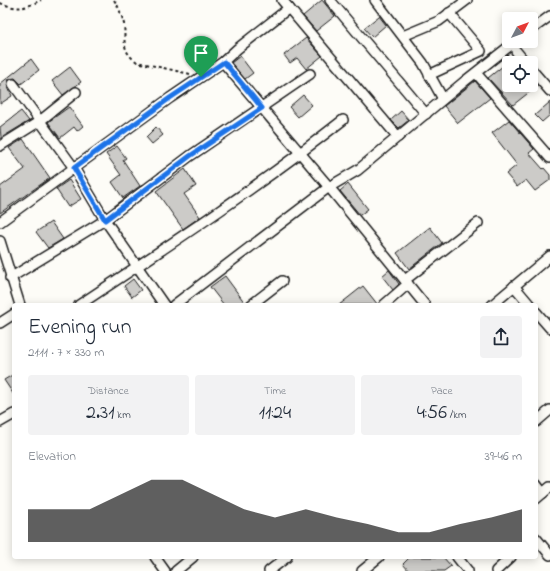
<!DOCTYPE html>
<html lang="en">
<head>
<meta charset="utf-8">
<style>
	:root { --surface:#fff; --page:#f2f2f3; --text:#1f2937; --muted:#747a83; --accent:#1c1c1c }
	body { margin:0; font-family:"Indie Flower",sans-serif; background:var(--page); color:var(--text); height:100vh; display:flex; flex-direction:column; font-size:15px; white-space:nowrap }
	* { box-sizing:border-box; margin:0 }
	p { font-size:13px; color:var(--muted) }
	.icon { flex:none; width:22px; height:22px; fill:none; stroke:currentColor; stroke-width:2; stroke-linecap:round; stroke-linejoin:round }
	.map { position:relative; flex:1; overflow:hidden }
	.panel { position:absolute; left:12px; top:303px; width:526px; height:256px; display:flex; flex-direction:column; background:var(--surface); border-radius:4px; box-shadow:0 2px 10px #0003 }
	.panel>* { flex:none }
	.needle { width:26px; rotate:49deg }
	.tools { position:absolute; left:502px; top:12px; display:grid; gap:8px }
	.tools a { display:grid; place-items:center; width:36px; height:36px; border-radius:4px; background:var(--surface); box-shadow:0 2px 10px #0003; font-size:20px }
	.pin { position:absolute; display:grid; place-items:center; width:34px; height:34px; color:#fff; margin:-41px -17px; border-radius:50% 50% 50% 0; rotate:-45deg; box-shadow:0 0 4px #0007 }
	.pin .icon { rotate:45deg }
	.round { display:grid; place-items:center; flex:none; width:42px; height:42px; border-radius:4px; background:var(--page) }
	.head { display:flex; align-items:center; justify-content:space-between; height:68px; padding:0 16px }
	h1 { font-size:22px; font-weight:600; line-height:30px }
	.stats { display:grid; grid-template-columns:repeat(3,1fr); gap:6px; height:68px; padding:4px 16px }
	.stats div { display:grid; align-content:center; border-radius:4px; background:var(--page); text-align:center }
	.stats b { font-size:20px; font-weight:600 }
	.stats small { font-size:11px; font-weight:400 }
	.stats p { font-size:11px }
	.chart { height:112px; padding:8px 16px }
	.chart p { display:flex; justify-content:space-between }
	.chart svg { width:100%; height:72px; margin-top:4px; fill:var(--accent); opacity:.7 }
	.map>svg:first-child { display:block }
</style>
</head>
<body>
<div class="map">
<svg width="550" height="571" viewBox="0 0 550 571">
	<rect width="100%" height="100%" fill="#fdfcf7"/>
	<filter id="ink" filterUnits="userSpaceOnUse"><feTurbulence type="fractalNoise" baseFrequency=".025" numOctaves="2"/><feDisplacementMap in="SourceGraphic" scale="8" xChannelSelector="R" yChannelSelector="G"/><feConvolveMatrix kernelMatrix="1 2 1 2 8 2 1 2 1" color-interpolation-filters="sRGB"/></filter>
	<g filter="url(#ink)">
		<!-- building -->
		<g fill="#cccbc8" stroke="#1c1c1c">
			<path d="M 322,0 L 335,16 L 316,31 L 303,16 Z"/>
			<path d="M 379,16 L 386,25 L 372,37 L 364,28 Z"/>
			<path d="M 306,38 L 322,56 L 306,69 L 297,58 L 290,63 L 284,55 Z"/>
			<path d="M 240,56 L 253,73 L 245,79 L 231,63 Z"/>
			<path d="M 31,59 L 39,70 L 21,84 L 15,78 L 9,79 L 7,85 L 12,96 L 0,104 L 0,84 Z"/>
			<path d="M 509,61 L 509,85 L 528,85 L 532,90 L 513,105 L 488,78 Z"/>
			<path d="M 70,67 L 81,82 L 63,95 L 52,81 Z"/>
			<path d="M 475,81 L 490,98 L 458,123 L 444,106 Z"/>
			<path d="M 303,95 L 312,105 L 298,117 L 289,107 Z"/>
			<path d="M 550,102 L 550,115 L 542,122 L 535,115 Z"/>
			<path d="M 69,107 L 83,126 L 77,131 L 74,127 L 60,138 L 48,122 Z"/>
			<path d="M 21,111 L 29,121 L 1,138 L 0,127 Z"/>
			<path d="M 401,111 L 409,120 L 399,128 L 391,120 Z"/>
			<path d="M 509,120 L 534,149 L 529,153 L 543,169 L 544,168 L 550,175 L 550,180 L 535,191 L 526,180 L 517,187 L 506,174 L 517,165 L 492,133 Z"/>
			<path d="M 156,127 L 163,135 L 152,144 L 146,137 Z"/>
			<path d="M 23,139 L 50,178 L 0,213 L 0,187 L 25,169 L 9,148 Z"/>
			<path d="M 117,146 L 126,158 L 123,160 L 140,186 L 123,198 L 112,182 L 121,175 L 106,154 Z"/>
			<path d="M 185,169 L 196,186 L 184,194 L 200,217 L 183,229 L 156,191 Z"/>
			<path d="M 69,180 L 81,199 L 68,207 L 56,189 Z"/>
			<path d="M 348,184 L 368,209 L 360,215 L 340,191 Z"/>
			<path d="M 51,222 L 63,239 L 48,248 L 36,232 Z"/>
			<path d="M 430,227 L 442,243 L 409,269 L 397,253 Z"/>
			<path d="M 389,270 L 399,284 L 393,290 L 382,276 Z"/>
			<path d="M 225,276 L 245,303 L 245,305 L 224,305 L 210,287 Z"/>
			<path d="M 133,279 L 141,290 L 132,297 L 124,286 Z"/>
			<path d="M 363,286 L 378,305 L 339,305 Z"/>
			<path d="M 14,374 L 14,395 L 4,380 Z"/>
			<path d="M 410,557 L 443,557 L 451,566 L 444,571 L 409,571 L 403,564 Z"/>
		</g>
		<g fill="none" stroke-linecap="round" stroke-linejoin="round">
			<defs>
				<g id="minor">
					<path d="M 282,0 L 398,137"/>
					<path d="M 330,0 L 426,114"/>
					<path d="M 375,0 L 423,63 L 443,99"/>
					<path d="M 531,30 L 550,16"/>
					<path d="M 403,36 L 439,21 L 467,0"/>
					<path d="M 516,51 L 526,63"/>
					<path d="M 223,62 L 329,187 L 425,305"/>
					<path d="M 531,69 L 550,91"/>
					<path d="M 476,73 L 550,158"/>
					<path d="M 429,75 L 481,51 L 449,13"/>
					<path d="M 13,84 L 74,168 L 105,220 L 164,305"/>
					<path d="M 0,146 L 40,121 L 76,92"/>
					<path d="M 0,222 L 170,98 L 223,62 L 237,49 L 289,8"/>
					<path d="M 0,241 L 20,305"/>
					<path d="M 10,278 L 105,220 L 190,156 L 310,74"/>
					<path d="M 405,280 L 478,223"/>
					<path d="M 514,286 L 530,305"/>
					<path d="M 79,305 C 168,246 258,187 343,120"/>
					<path d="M 174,305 L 329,187 L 358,170 L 465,81 L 516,41"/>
					<path d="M 251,305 L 282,281"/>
					<path d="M 384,305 L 408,284"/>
					<path d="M 492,305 L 550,256"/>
					<path d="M 536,312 L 550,328"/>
					<path d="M 0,323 L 14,314"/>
					<path d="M 0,422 L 14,414"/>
					<path d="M 536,422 L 550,410"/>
					<path d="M 536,484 L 543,493"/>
					<path d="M 536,499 L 550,487"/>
					<path d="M 536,538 L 550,555"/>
					<path d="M 155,557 L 165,571"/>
					<path d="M 457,557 L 468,571"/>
					<path d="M 176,571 L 193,557"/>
					<path d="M 269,571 L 287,557"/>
					<path d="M 362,571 L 379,557"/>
					<path d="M 496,571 L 511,557"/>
				</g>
			</defs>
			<!-- minor casing -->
			<use href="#minor" stroke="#1c1c1c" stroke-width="12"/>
			<!-- path -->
			<g stroke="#1c1c1c" stroke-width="2" stroke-dasharray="3 3" stroke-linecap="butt">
				<path d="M 114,0 C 119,7 122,16 124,24 C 126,41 120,50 137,62 L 190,74"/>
				<path d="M 0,3 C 19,10 23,9 41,0"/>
			</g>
			<!-- minor -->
			<use href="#minor" stroke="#fdfcf7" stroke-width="9"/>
		</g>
	</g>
	<g fill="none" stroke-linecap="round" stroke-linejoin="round" filter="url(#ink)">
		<defs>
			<path id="route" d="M 224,62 L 262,108 L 190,156 L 105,220 L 74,168 L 170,98 Z"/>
		</defs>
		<!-- route casing -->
		<use href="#route" stroke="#fff" stroke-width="8"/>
		<!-- route -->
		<use href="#route" stroke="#1a73e8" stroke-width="5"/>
	</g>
</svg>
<div class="tools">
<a><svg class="needle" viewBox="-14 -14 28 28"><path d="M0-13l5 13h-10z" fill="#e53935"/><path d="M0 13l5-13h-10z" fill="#747a83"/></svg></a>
<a><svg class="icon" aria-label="locate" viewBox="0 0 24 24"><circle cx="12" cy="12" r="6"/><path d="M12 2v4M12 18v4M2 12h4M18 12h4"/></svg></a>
</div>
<div class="pin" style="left:201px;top:77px;background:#1e9e55"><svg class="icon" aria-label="arrive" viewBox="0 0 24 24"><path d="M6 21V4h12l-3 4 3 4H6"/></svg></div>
<section class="panel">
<div class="head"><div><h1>Evening run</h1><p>21:11 · 7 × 330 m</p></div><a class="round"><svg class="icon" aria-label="share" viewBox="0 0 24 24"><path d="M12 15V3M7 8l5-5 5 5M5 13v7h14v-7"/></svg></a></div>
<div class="stats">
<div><p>Distance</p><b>2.31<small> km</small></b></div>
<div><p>Time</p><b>11:24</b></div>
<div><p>Pace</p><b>4:56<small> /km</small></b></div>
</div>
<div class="chart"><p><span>Elevation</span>39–46 m</p>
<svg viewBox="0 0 160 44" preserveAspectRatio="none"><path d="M0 44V24L10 24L20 24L30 15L40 6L50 6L60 15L70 24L80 29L90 24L100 29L110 33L120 38L130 38L140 33L150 29L160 24V44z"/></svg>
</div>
</section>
</div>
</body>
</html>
